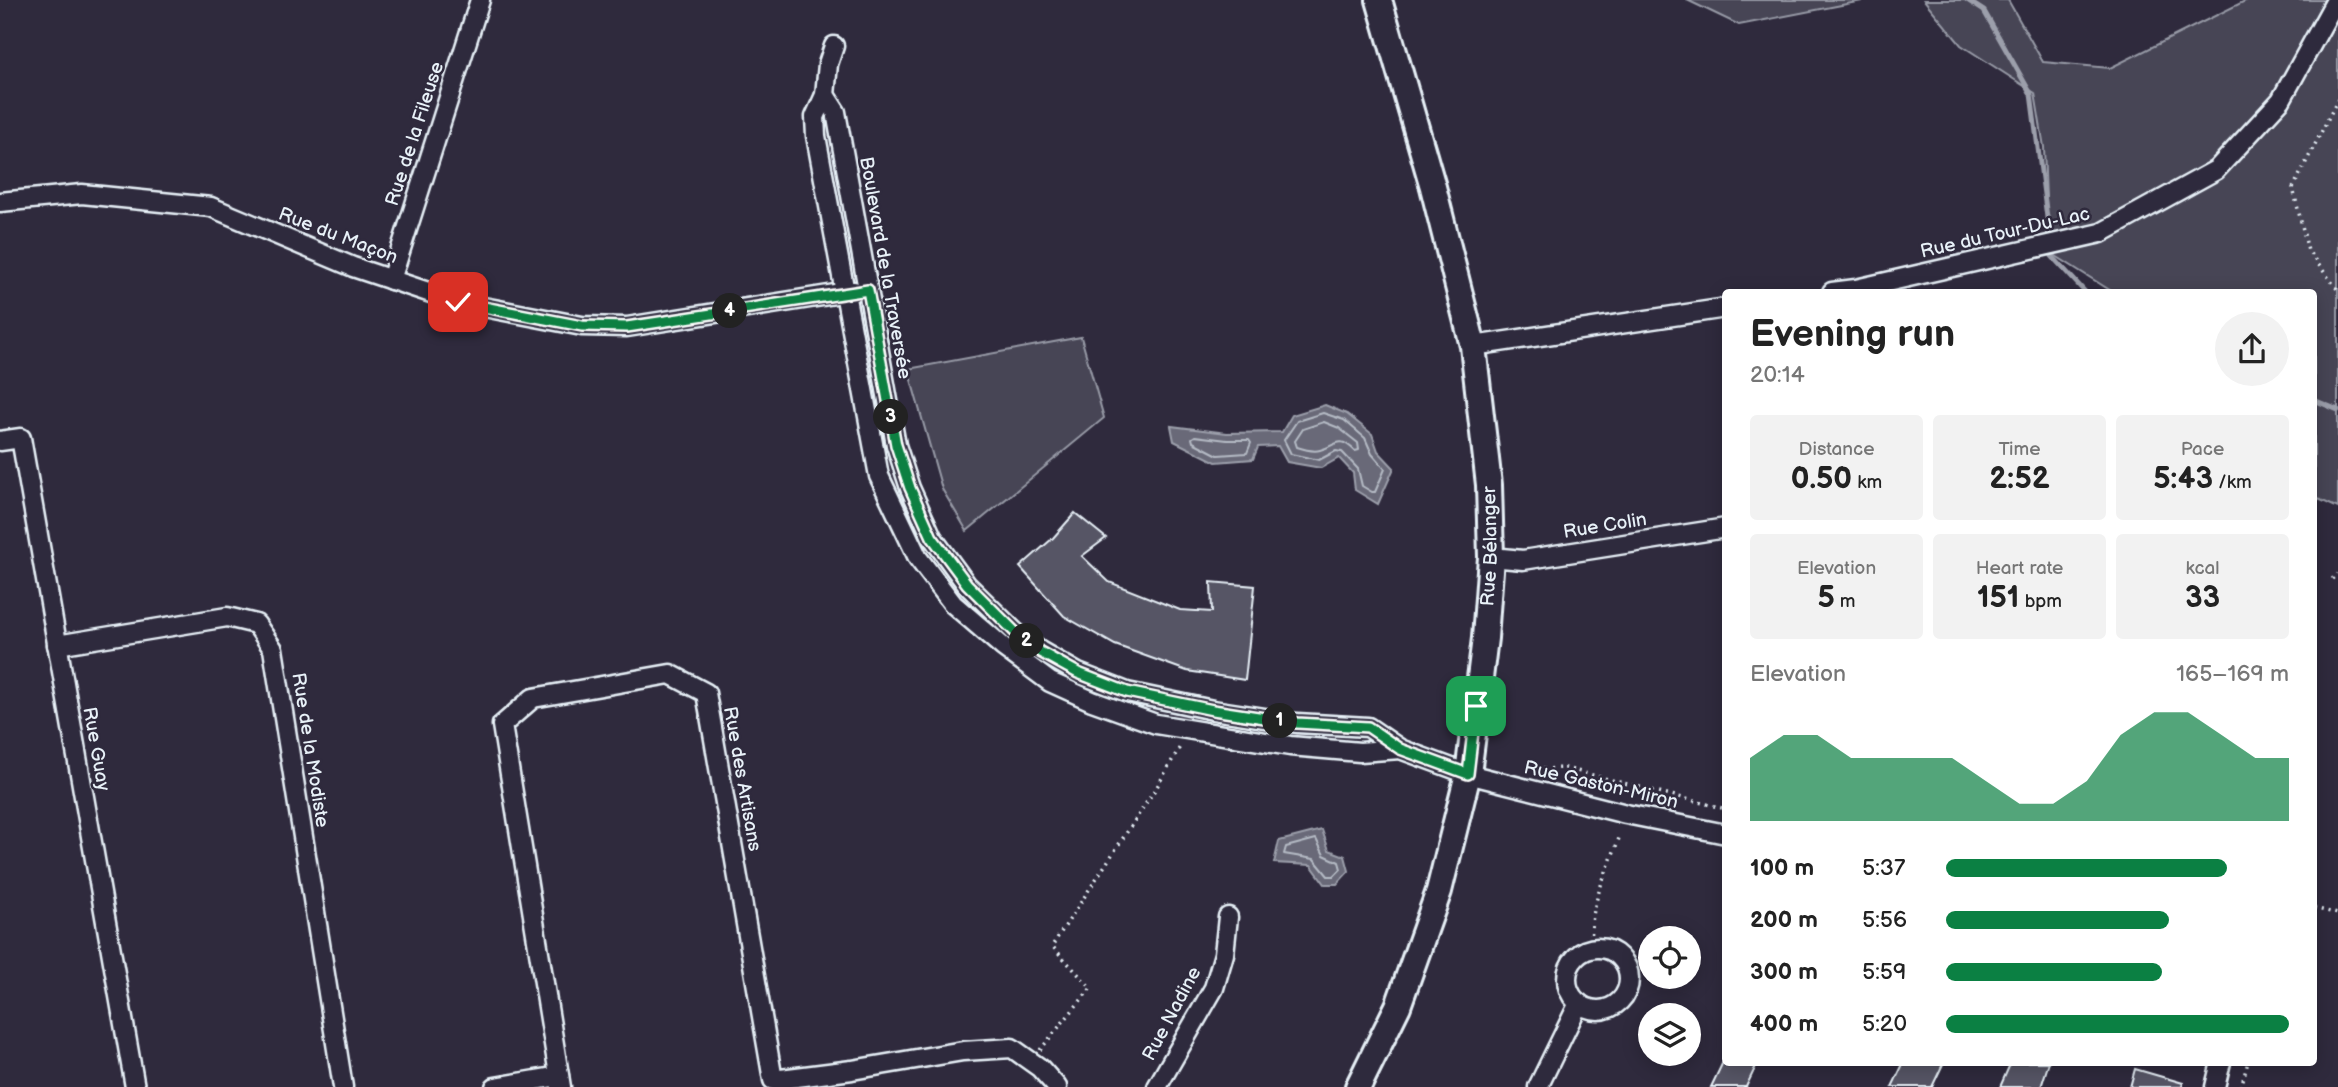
<!DOCTYPE html>
<html lang="en">
<head>
<meta charset="utf-8">
<style>
	:root { --surface:#fff; --page:#f2f2f2; --text:#222; --muted:#767676; --accent:#0b8043 }
	body { margin:0; font-family:"Balsamiq Sans",sans-serif; background:var(--page); color:var(--text); height:100vh; display:flex; flex-direction:column; font-size:26px; white-space:nowrap }
	* { box-sizing:border-box; margin:0 }
	p { font-size:23px; color:var(--muted) }
	.icon { flex:none; width:38px; height:38px; fill:none; stroke:currentColor; stroke-width:2; stroke-linecap:round; stroke-linejoin:round }
	.map { position:relative; flex:1; overflow:hidden }
	.sheet { position:absolute; left:1722px; top:289px; width:595px; height:777px; display:flex; flex-direction:column; background:var(--surface); border-radius:7px; box-shadow:0 4px 18px #0003 }
	.sheet>* { flex:none }
	.controls { position:absolute; left:1638px; top:926px; display:grid; gap:14px }
	.controls a { display:grid; place-items:center; width:63px; height:63px; border-radius:50%; background:var(--surface); box-shadow:0 4px 18px #0003; font-size:35px }
	.pin { position:absolute; display:grid; place-items:center; width:60px; height:60px; color:#fff; margin:-30px; border-radius:14px; box-shadow:0 4px 10px #0006 }
	.km { position:absolute; width:35px; height:35px; margin:-18px; border-radius:50%; background:#222; color:#fff; font-size:19px; line-height:35px; text-align:center }
	.round { display:grid; place-items:center; flex:none; width:74px; height:74px; border-radius:37px; background:var(--page) }
	.summary { display:flex; align-items:center; justify-content:space-between; height:119px; padding:0 28px }
	h1 { font-size:38px; font-weight:600; line-height:52px }
	.stats { display:grid; grid-template-columns:repeat(3,1fr); gap:10px; height:119px; padding:7px 28px }
	.stats div { display:grid; align-content:center; border-radius:7px; background:var(--page); text-align:center }
	.stats b { font-size:30px; font-weight:600 }
	.stats small { font-size:19px; font-weight:400 }
	.stats p { font-size:19px }
	.chart { height:196px; padding:14px 28px }
	.chart p { display:flex; justify-content:space-between }
	.chart svg { width:100%; height:126px; margin-top:7px; fill:var(--accent); opacity:.7 }
	ul { padding:0 28px; list-style:none; font-size:23px }
	li { display:grid; grid-template-columns:112px 84px 1fr; align-items:center; height:52px }
	li i { height:18px; border-radius:9px; background:var(--accent) }
	.map>svg:first-child { display:block }
</style>
</head>
<body>
<div class="map">
<svg width="2338" height="1087" viewBox="0 0 2338 1087">
	<rect width="100%" height="100%" fill="#2f2a3d"/>
	<filter id="ink" filterUnits="userSpaceOnUse"><feTurbulence type="fractalNoise" baseFrequency=".0143" numOctaves="2"/><feDisplacementMap in="SourceGraphic" scale="14" xChannelSelector="R" yChannelSelector="G"/><feConvolveMatrix kernelMatrix="1 2 1 2 8 2 1 2 1" color-interpolation-filters="sRGB"/></filter>
	<g filter="url(#ink)">
		<!-- green -->
		<g fill="#464455" stroke="#979aa6" stroke-width="2">
			<path d="M 1687,0 L 1867,0 L 1739,25 Z"/>
			<path d="M 1924,0 L 2008,0 L 2043,62 L 2110,68 L 2247,0 L 2338,0 L 2338,508 L 2314,497 L 2314,292 L 2113,292 L 2048,251 L 2044,147 L 2035,93 L 1961,45 Z"/>
			<path d="M 1081,337 L 1104,418 L 967,531 L 942,489 L 908,369 Z"/>
		</g>
		<!-- water -->
		<g fill="#696978" stroke="#9c9fab" stroke-width="2">
			<path d="M 1325,405 L 1347,414 L 1372,434 L 1378,451 L 1394,468 L 1378,504 L 1355,490 L 1353,473 L 1339,458 L 1321,468 L 1287,462 L 1278,446 L 1258,447 L 1253,459 L 1216,462 L 1174,441 L 1171,426 L 1227,433 L 1282,432 L 1292,415 Z"/>
			<path d="M 1322,830 L 1329,850 L 1345,856 L 1349,871 L 1337,884 L 1325,884 L 1311,865 L 1274,863 L 1279,841 Z"/>
		</g>
		<g fill="none" stroke-linecap="round" stroke-linejoin="round">
			<!-- shore -->
			<g stroke="#b5bbc5" stroke-width="2">
				<path d="M 1323,413 L 1344,420 L 1365,438 L 1372,454 L 1385,469 L 1375,492 L 1372,492 L 1362,486 L 1358,469 L 1342,452 L 1336,451 L 1319,460 L 1291,454 L 1284,440 L 1297,421 Z"/>
				<path d="M 1324,422 L 1339,428 L 1358,443 L 1359,450 L 1355,451 C 1338,434 1337,446 1320,450 C 1313,452 1303,449 1297,447 L 1295,441 L 1303,429 Z"/>
				<path d="M 1195,436 L 1227,440 L 1249,440 L 1251,443 L 1247,453 L 1218,455 L 1193,442 L 1192,438 Z"/>
				<path d="M 1316,839 L 1324,855 L 1339,862 L 1341,869 L 1334,876 L 1328,876 L 1314,859 L 1284,854 L 1286,847 Z"/>
			</g>
			<!-- stream -->
			<g stroke="#9c9fab" stroke-width="5">
				<path d="M 1967,0 L 1984,11 L 2031,94 L 2052,256 L 2085,292"/>
				<path d="M 2314,400 L 2338,410"/>
			</g>
		</g>
		<!-- building -->
		<g fill="#575565" stroke="#e8f1f8" stroke-width="2">
			<path d="M 1075,513 L 1106,538 L 1082,556 L 1109,582 L 1180,610 L 1212,612 L 1211,582 L 1255,586 L 1245,680 L 1187,671 L 1115,645 L 1064,616 L 1020,567 L 1053,538 Z"/>
			<path d="M 1723,1062 L 1758,1062 L 1746,1087 L 1711,1087 Z"/>
			<path d="M 1904,1062 L 1944,1062 L 1932,1087 L 1892,1087 Z"/>
			<path d="M 2011,1062 L 2049,1062 L 2041,1087 L 2000,1087 Z"/>
			<path d="M 2135,1069 L 2183,1083 L 2182,1087 L 2130,1087 Z"/>
		</g>
		<g fill="none" stroke-linecap="round" stroke-linejoin="round">
			<defs>
				<g id="street">
					<path d="M 834,46 L 828,64 L 825,95 L 815,117 L 816,136 L 879,476 L 918,558 L 953,604 L 1003,647 L 1050,682 L 1092,701 L 1156,724 L 1290,746 L 1360,752 L 1400,749"/>
					<path d="M 825,95 L 836,112 L 896,445 L 910,488 L 932,537 L 967,585 L 1014,631 L 1040,651 L 1078,673 L 1127,692 L 1213,710 L 1297,723 L 1368,727 L 1400,749 L 1468,774 L 1626,814 L 1726,834"/>
					<path d="M 0,202 L 82,194 L 211,207 L 353,267 L 458,302 L 582,326 L 627,327 L 854,291"/>
					<path d="M 391,280 L 480,0"/>
					<path d="M 1832,292 L 1856,289 L 2101,233 L 2216,170 L 2281,100 L 2336,0"/>
					<path d="M 1473,346 L 1726,308"/>
					<path d="M 0,441 L 21,438 L 135,1087"/>
					<path d="M 1491,557 L 1523,560 L 1726,528"/>
					<path d="M 57,645 L 227,617 L 256,624 L 273,649 L 343,1087"/>
					<circle cx="1598" cy="979" r="31"/>
					<path d="M 495,1087 L 559,1076"/>
					<path d="M 561,1087 L 502,725 L 533,698 L 670,674 L 706,693 L 773,1080 L 852,1070 L 963,1051 L 1012,1048 L 1040,1068 L 1057,1087"/>
					<path d="M 1157,1087 L 1214,988 L 1224,954 L 1228,917"/>
					<path d="M 1538,1087 L 1579,1003"/>
					<path d="M 2215,1087 L 2221,1062"/>
				</g>
				<g id="secondary">
					<path id="s1" d="M 1358,1087 L 1398,1006 L 1439,891 L 1468,774 L 1485,638 L 1491,557 L 1489,485 L 1473,346 L 1433,187 L 1379,0"/>
				</g>
			</defs>
			<!-- street casing -->
			<use href="#street" stroke="#e8f1f8" stroke-width="23"/>
			<!-- secondary casing -->
			<use href="#secondary" stroke="#e8f1f8" stroke-width="30"/>
			<!-- path -->
			<g stroke="#e8f1f8" stroke-width="3.5" stroke-dasharray="2 5" stroke-linecap="butt">
				<path d="M 2338,99 L 2293,188 L 2308,251 L 2338,290"/>
				<path d="M 2332,579 L 2338,574"/>
				<path d="M 1539,774 L 1542,769 L 1565,768 L 1726,809"/>
				<path d="M 2314,908 L 2338,914"/>
				<path d="M 1593,948 C 1586,910 1607,873 1619,838"/>
				<path d="M 1040,1050 L 1091,988 L 1052,946 L 1158,785 L 1181,745"/>
				<path d="M 2241,1087 L 2248,1062"/>
			</g>
			<!-- street -->
			<use href="#street" stroke="#2f2a3d" stroke-width="18"/>
			<!-- secondary -->
			<use href="#secondary" stroke="#2f2a3d" stroke-width="24"/>
		</g>
	</g>
	<g fill="none" stroke-linecap="round" stroke-linejoin="round" filter="url(#ink)">
		<defs>
			<path id="route" d="M 458,302 L 582,326 L 627,327 L 868,290 L 896,445 L 910,488 L 932,537 L 967,584 L 1014,631 L 1040,652 L 1078,673 L 1127,692 L 1213,710 L 1297,723 L 1368,727 L 1400,749 L 1468,774 L 1476,706"/>
		</defs>
		<!-- route casing -->
		<use href="#route" stroke="#fff" stroke-width="14"/>
		<!-- route -->
		<use href="#route" stroke="#0b8043" stroke-width="9"/>
	</g>
	<g text-anchor="middle" dominant-baseline="central" stroke-width="5" stroke-linejoin="round" paint-order="stroke">
		<!-- street labels -->
		<g font-size="19" fill="#e8f1f8" stroke="#2f2a3d">
			<text transform="translate(415 134) rotate(-72)">Rue de la Fileuse</text>
			<text transform="translate(2005 233) rotate(-13)">Rue du Tour-Du-Lac</text>
			<text transform="translate(338 236) rotate(21)">Rue du Maçon</text>
			<text transform="translate(885 268) rotate(80)">Boulevard de la Traversée</text>
			<text transform="translate(1605 526) rotate(-9)">Rue Colin</text>
			<text stroke="none"><textPath href="#s1" startOffset="562">Rue Bélanger</textPath></text>
			<text transform="translate(96 749) rotate(80)">Rue Guay</text>
			<text transform="translate(310 750) rotate(81)">Rue de la Modiste</text>
			<text transform="translate(742 779) rotate(80)">Rue des Artisans</text>
			<text transform="translate(1601 785) rotate(13)">Rue Gaston-Miron</text>
			<text transform="translate(1172 1014) rotate(-62)">Rue Nadine</text>
		</g>
	</g>
</svg>
<div class="controls">
<a><svg class="icon" aria-label="locate" viewBox="0 0 24 24"><circle cx="12" cy="12" r="6"/><path d="M12 2v4M12 18v4M2 12h4M18 12h4"/></svg></a>
<a><svg class="icon" aria-label="layers" viewBox="0 0 24 24"><path d="M12 4l9 5-9 5-9-5zM3 14l9 5 9-5"/></svg></a>
</div>
<div class="pin" style="left:1476px;top:706px;background:#1e9e55"><svg class="icon" aria-label="arrive" viewBox="0 0 24 24"><path d="M6 21V4h12l-3 4 3 4H6"/></svg></div>
<div class="pin" style="left:458px;top:302px;background:#d93025"><svg class="icon" aria-label="check" viewBox="0 0 24 24"><path d="M5 12l5 5 9-10"/></svg></div>
<b class="km" style="left:1280px;top:721px">1</b>
<b class="km" style="left:1027px;top:641px">2</b>
<b class="km" style="left:891px;top:417px">3</b>
<b class="km" style="left:730px;top:311px">4</b>
<section class="sheet">
<div class="summary"><div><h1>Evening run</h1><p>20:14</p></div><a class="round"><svg class="icon" aria-label="share" viewBox="0 0 24 24"><path d="M12 15V3M7 8l5-5 5 5M5 13v7h14v-7"/></svg></a></div>
<div class="stats">
<div><p>Distance</p><b>0.50<small> km</small></b></div>
<div><p>Time</p><b>2:52</b></div>
<div><p>Pace</p><b>5:43<small> /km</small></b></div>
</div>
<div class="stats">
<div><p>Elevation</p><b>5<small> m</small></b></div>
<div><p>Heart rate</p><b>151<small> bpm</small></b></div>
<div><p>kcal</p><b>33</b></div>
</div>
<div class="chart"><p><span>Elevation</span>165–169 m</p>
<svg viewBox="0 0 160 44" preserveAspectRatio="none"><path d="M0 44V22L10 14L20 14L30 22L40 22L50 22L60 22L70 30L80 38L90 38L100 30L110 14L120 6L130 6L140 14L150 22L160 22V44z"/></svg>
</div>
<ul>
<li><b>100 m</b>5:37<i style="width:82%"></i></li>
<li><b>200 m</b>5:56<i style="width:65%"></i></li>
<li><b>300 m</b>5:59<i style="width:63%"></i></li>
<li><b>400 m</b>5:20<i style="width:100%"></i></li>
</ul>
</section>
</div>
</body>
</html>
